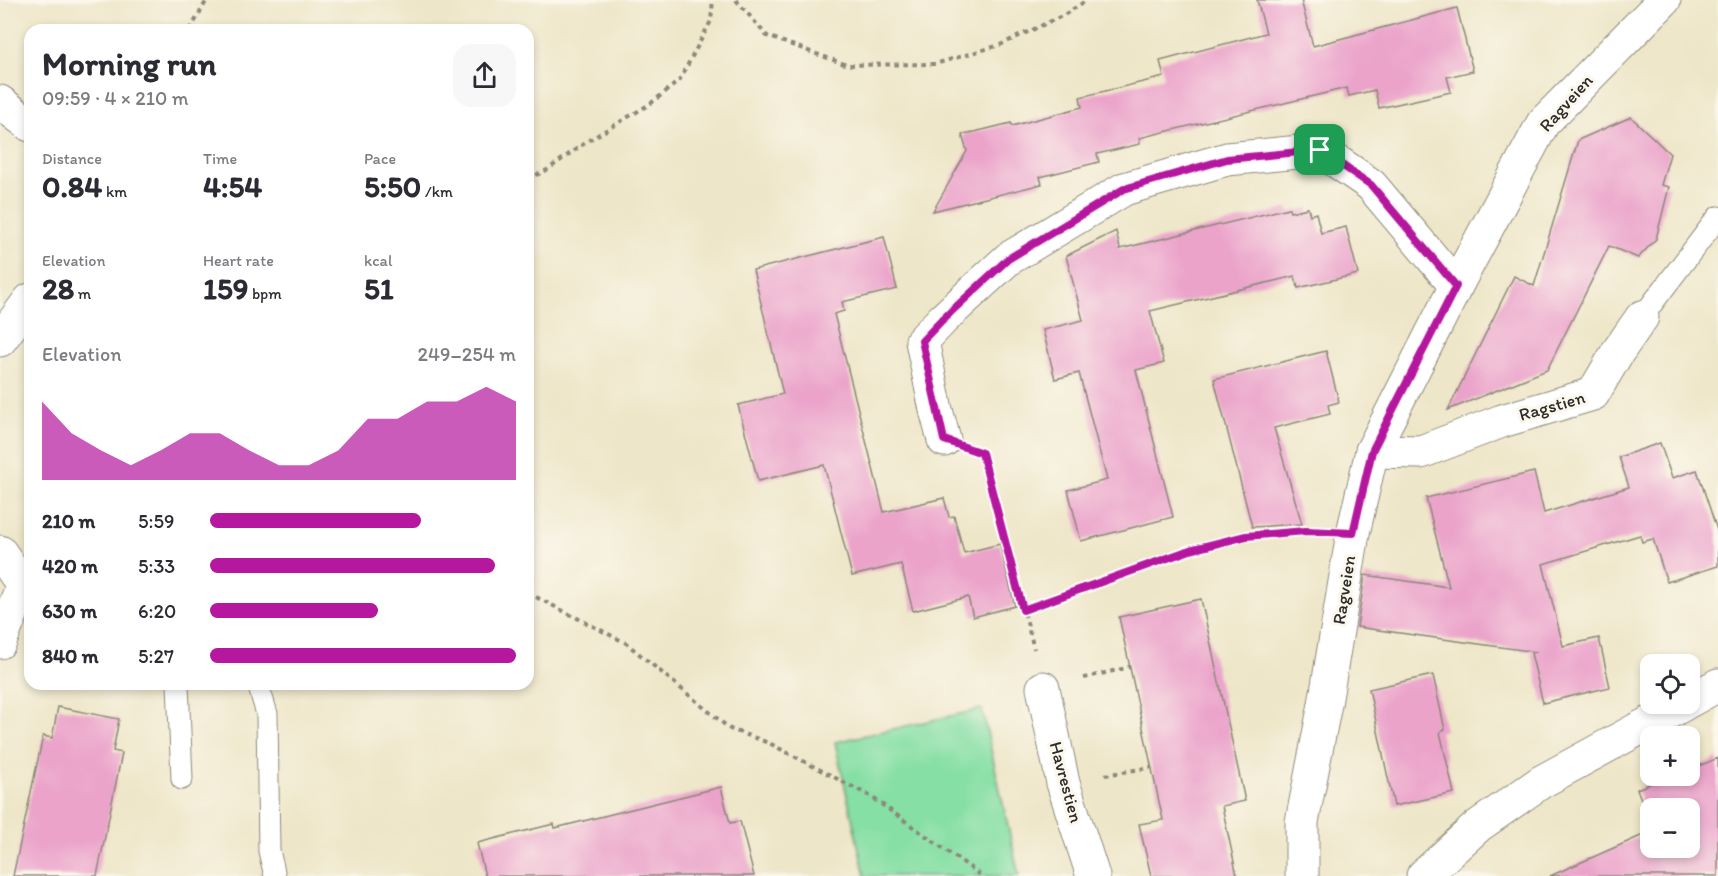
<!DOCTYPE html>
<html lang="en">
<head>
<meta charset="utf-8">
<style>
	:root { --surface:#fff; --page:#f7f7f7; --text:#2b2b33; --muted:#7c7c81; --accent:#b5179e }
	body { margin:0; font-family:Itim,sans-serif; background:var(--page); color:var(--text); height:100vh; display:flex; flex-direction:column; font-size:22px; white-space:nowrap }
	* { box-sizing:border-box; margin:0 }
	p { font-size:20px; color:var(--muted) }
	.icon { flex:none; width:33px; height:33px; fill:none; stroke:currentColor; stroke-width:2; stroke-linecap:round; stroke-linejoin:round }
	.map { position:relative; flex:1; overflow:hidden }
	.details { position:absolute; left:24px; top:24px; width:510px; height:666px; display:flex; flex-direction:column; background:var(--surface); border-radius:18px; box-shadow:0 3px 9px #0003 }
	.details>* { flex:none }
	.tools { position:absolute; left:1640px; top:654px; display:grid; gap:12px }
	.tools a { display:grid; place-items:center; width:60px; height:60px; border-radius:12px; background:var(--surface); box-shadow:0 3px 9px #0003; font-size:30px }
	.pin { position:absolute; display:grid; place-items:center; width:51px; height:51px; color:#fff; margin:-26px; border-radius:12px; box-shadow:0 3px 9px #0006 }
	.round { display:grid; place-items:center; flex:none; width:63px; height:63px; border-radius:18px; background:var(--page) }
	.summary { display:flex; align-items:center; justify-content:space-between; height:102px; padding:0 18px }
	h1 { font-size:33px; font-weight:700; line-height:45px }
	.stats { display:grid; grid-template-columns:repeat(3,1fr); gap:9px; height:102px; padding:6px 18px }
	.stats div { display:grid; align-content:center }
	.stats b { font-size:30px; font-weight:700 }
	.stats small { font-size:16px; font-weight:400 }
	.stats p { font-size:16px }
	.chart { height:168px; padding:12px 18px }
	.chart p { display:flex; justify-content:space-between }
	.chart svg { width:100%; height:108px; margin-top:6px; fill:var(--accent); opacity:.7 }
	ul { padding:0 18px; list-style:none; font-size:20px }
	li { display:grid; grid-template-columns:96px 72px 1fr; align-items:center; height:45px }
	li i { height:15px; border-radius:8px; background:var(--accent) }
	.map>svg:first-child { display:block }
</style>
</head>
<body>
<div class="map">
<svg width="1718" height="876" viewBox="0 0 1718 876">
	<rect width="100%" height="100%" fill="#fbf7ec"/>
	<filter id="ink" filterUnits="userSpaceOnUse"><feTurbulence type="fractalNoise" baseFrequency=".0167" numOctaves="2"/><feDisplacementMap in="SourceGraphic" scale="12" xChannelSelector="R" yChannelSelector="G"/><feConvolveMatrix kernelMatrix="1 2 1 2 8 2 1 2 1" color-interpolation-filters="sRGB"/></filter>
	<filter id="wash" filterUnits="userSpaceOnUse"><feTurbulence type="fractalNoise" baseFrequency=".008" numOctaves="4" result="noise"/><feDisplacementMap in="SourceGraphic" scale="24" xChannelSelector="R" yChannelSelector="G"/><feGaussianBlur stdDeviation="1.35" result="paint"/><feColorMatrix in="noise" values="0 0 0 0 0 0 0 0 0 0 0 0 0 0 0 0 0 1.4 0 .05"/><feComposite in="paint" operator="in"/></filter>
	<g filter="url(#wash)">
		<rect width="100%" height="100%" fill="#eee6c8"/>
		<!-- pitch -->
		<path fill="#86dfa4" stroke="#588568" stroke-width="1.5" d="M 982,709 L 1019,876 L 865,876 L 835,742 Z"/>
		<g id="blocks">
			<!-- building -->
			<g fill="#eba3ca">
				<path d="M 1257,0 L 1301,0 L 1313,46 L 1457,8 L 1473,71 L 1447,77 L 1451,92 L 1379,108 L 1375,90 L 1349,96 L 1347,88 L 1139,138 L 1140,144 L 1097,154 L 1099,162 L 1040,177 L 1042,184 L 933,211 L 967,151 L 962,135 L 1011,123 L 1012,126 L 1082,107 L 1080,97 L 1164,77 L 1160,61 L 1266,33 Z"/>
				<path d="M 1631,117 L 1670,154 L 1661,185 L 1669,187 L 1656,239 L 1638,258 L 1609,246 L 1547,370 L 1448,410 L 1514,276 L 1534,286 L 1578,140 Z"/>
				<path d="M 1289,208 L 1290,212 L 1308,208 L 1310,215 L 1316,213 L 1321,233 L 1346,227 L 1358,274 L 1298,288 L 1295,276 L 1150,311 L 1164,363 L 1136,370 L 1173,517 L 1081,541 L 1068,490 L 1107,480 L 1079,373 L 1055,379 L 1043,330 L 1083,320 L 1066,256 L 1116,231 L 1120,249 Z"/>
				<path d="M 884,237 L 897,289 L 842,302 L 844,311 L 834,314 L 884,512 L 944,498 L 949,517 L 954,516 L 964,553 L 1000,544 L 1015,606 L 973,617 L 968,597 L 913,611 L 901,564 L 852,576 L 824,465 L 758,481 L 738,405 L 783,394 L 753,270 Z"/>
				<path d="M 1326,351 L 1339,402 L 1328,405 L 1330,414 L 1274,428 L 1302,524 L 1252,527 L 1214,379 Z"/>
				<path d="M 1660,443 L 1672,478 L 1697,470 L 1718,533 L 1718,566 L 1667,582 L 1653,539 L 1642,542 L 1640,535 L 1543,564 L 1563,646 L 1599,638 L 1610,687 L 1543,703 L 1531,653 L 1537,652 L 1357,627 L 1365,575 L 1449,587 L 1426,498 L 1534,472 L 1544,513 L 1629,487 L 1619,457 Z"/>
				<path d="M 1201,599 L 1245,801 L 1222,806 L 1237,876 L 1151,876 L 1139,824 L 1163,820 L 1119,617 Z"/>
				<path d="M 1433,675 L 1445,730 L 1440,732 L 1454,793 L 1394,806 L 1369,689 Z"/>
				<path d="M 58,707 L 119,719 L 113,751 L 122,753 L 97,876 L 13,876 L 43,736 L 52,738 Z"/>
				<path d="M 1718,758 L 1718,876 L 1550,876 L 1650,832 L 1650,848 L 1689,848 L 1689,808 L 1650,808 L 1650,822 L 1637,789 L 1670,776 L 1689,776 L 1689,770 Z"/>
				<path d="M 721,787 L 730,823 L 740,821 L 754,876 L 485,876 L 477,843 L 554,824 L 555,828 Z"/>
			</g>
		</g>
	</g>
	<g filter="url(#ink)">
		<use href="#blocks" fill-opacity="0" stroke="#8c887a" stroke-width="1.5"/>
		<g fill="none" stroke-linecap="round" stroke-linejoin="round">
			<defs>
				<g id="service">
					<path d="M 1642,317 L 1718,217"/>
					<path d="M 178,684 L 182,779"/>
					<path d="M 258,684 L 267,714 L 269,851 L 275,876"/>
				</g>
				<g id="minor">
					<path d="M 0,102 L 30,125"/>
					<path d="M 0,340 L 30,300"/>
					<path d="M 944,440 L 936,410 L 922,341 L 943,319 L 1008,259 L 1124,189 L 1227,159 L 1320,150 L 1371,185 L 1456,286"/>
					<path d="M 1372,451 L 1421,452 L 1502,421 L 1593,394 L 1617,353 L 1642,317"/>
					<path d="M 0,552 L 23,585 L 0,642"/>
					<path d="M 1043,688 L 1063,783 L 1093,876"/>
					<path d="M 1689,701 L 1718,685"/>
					<path d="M 1302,876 L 1302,822 L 1325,704 L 1353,533 L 1372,451 L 1456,286 L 1543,123 L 1664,0"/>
					<path d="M 1423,876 L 1478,826 L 1541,782 L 1684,704"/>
				</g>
			</defs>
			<!-- service casing -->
			<use href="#service" stroke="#8c887a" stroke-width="23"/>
			<!-- minor casing -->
			<use href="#minor" stroke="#8c887a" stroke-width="35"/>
			<!-- path -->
			<g stroke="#8c887a" stroke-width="4" stroke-dasharray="4.5 4.5" stroke-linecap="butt">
				<path d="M 736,0 L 767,36 L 847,65 L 935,64 L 1000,45 L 1064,15 L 1087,0"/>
				<path d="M 190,30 L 207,0"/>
				<path d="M 528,179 L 547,170 L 586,142 L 650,104 L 679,81 L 711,21 L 713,0"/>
				<path d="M 983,456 L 1034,649"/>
				<path d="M 528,593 L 626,643 L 730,729 L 769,743 L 870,796 L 982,876"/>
				<path d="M 1023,610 C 1113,578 1213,528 1311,532"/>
				<path d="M 1084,678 L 1130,667"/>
				<path d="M 1105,775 L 1152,767"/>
			</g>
			<!-- service -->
			<use href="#service" stroke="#fff" stroke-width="21"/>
			<!-- minor -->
			<use href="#minor" stroke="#fff" stroke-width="33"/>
		</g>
	</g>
	<g fill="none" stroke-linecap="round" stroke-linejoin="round" filter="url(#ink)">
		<defs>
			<path id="route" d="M 1320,150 L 1371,185 L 1456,286 L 1372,451 L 1353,533 L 1306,531 L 1246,536 L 1190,550 L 1023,610 L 982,453 L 944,440 L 922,341 L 943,319 L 1008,259 L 1124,189 L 1227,159 Z"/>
		</defs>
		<!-- route casing -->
		<use href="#route" stroke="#fff" stroke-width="12"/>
		<!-- route -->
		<use href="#route" stroke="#b5179e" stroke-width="8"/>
	</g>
	<g text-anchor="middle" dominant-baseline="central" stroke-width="6" stroke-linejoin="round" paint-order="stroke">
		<!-- street labels -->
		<g font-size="18" fill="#2b2b2b" stroke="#fbf7ec">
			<text transform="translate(1566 103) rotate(-48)">Ragveien</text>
			<text transform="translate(1552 406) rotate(-16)">Ragstien</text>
			<text transform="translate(1344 590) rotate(-81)">Ragveien</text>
			<text transform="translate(1066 782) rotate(75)">Havrestien</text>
		</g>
	</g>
</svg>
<div class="tools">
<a><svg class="icon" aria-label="locate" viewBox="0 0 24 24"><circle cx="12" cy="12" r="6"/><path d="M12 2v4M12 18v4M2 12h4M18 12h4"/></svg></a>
<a>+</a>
<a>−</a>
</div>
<div class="pin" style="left:1320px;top:150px;background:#1e9e55"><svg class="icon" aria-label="arrive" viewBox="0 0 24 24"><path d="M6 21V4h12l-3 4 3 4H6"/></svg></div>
<section class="details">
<div class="summary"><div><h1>Morning run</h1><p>09:59 · 4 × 210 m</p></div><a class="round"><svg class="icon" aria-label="share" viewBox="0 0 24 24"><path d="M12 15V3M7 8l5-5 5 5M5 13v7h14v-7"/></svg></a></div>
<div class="stats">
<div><p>Distance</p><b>0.84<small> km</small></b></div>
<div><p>Time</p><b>4:54</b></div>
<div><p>Pace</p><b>5:50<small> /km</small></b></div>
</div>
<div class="stats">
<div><p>Elevation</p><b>28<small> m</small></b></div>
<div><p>Heart rate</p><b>159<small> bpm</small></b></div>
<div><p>kcal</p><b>51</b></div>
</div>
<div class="chart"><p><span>Elevation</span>249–254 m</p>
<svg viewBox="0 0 160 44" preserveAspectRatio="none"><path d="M0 44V12L10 25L20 32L30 38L40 32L50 25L60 25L70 32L80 38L90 38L100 32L110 19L120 19L130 12L140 12L150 6L160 12V44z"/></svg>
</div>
<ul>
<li><b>210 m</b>5:59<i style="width:69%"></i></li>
<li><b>420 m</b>5:33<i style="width:93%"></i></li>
<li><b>630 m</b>6:20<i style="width:55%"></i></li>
<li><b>840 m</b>5:27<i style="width:100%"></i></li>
</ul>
</section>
</div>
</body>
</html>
